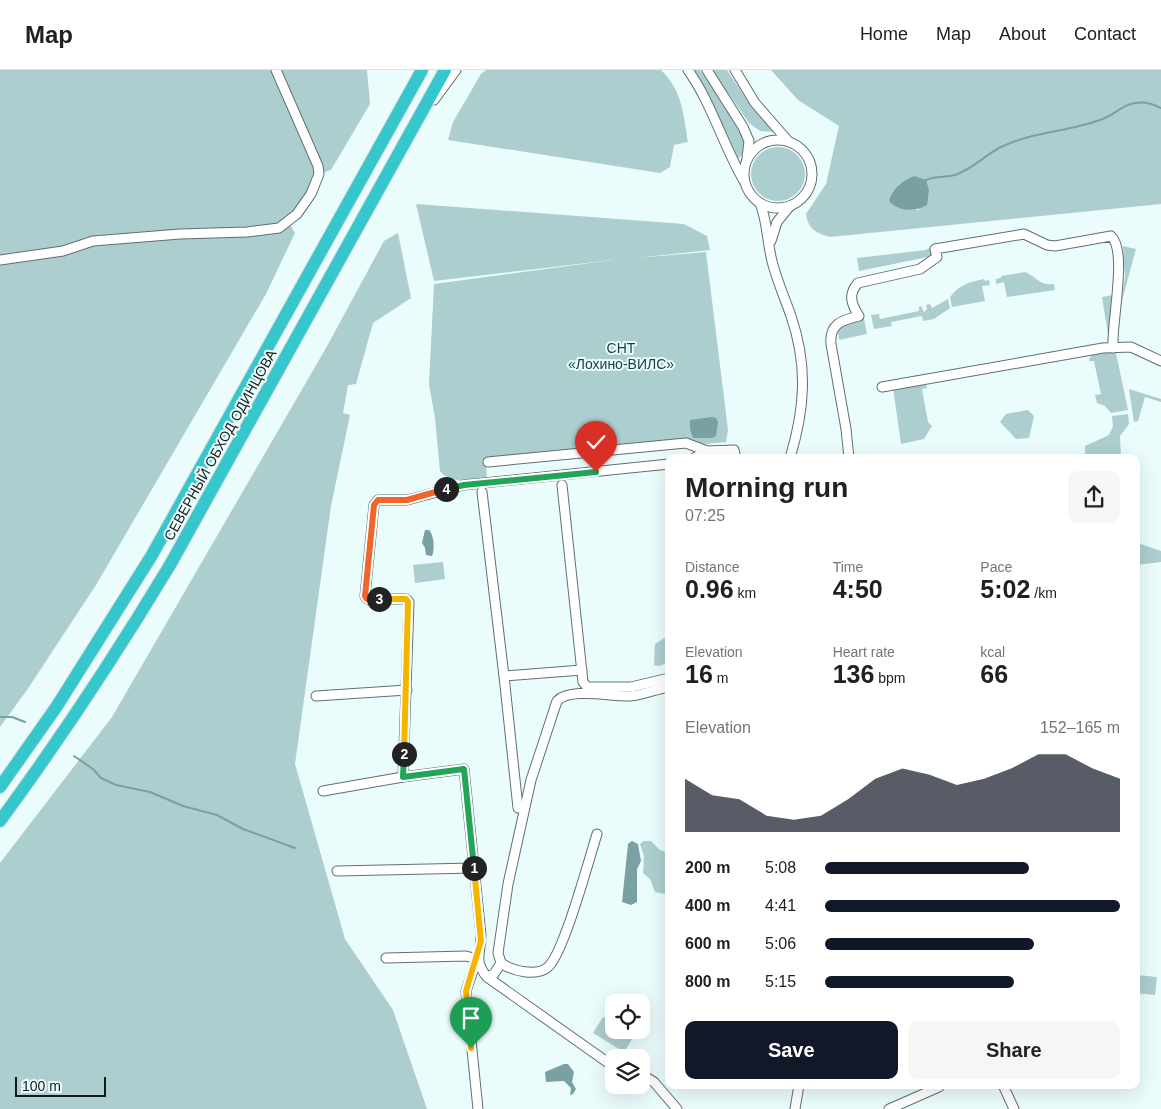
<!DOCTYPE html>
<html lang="en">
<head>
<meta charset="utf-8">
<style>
	:root { --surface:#fff; --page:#f6f6f6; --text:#202124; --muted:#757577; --line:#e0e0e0; --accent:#111827 }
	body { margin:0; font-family:Helvetica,sans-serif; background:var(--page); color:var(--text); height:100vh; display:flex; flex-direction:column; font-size:19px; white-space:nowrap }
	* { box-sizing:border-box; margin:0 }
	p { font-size:16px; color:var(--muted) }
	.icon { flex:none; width:28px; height:28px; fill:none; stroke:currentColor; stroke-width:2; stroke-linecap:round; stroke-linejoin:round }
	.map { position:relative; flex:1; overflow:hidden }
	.sheet { position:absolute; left:665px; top:384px; width:475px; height:635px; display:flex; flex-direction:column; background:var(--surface); border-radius:10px; box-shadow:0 5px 20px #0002 }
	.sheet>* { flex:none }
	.buttons { position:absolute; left:605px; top:924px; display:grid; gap:10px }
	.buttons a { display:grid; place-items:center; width:45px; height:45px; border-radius:10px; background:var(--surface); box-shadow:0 5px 20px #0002; font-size:25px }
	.scale { position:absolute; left:15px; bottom:12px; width:91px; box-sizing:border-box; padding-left:5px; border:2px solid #131819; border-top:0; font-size:14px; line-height:18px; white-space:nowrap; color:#131819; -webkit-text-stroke:4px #ebfcfc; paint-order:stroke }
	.pin { position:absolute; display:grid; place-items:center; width:42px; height:42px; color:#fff; margin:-51px -21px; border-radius:50% 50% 50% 0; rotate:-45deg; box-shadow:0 0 5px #0007 }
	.pin .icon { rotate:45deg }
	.km { position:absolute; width:25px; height:25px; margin:-12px; border-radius:50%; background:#222; color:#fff; font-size:14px; line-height:25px; text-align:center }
	.round { display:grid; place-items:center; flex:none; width:52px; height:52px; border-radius:10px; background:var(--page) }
	.headline { display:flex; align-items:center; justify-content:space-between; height:85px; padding:0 20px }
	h1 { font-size:28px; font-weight:800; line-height:38px }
	.metrics { display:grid; grid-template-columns:repeat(3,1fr); gap:8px; height:85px; padding:5px 20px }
	.metrics div { display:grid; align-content:center }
	.metrics b { font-size:25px; font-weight:800 }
	.metrics small { font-size:14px; font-weight:400 }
	.metrics p { font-size:14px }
	.chart { height:140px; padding:10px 20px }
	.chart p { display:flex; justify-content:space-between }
	.chart svg { width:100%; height:90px; margin-top:5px; fill:var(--accent); opacity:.7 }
	.primary-button { display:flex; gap:10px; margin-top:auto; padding:10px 20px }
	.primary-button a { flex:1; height:58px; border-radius:10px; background:var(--accent); color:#fff; font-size:20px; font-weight:800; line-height:58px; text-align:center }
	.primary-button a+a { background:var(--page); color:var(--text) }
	ul { padding:0 20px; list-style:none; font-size:16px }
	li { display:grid; grid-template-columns:80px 60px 1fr; align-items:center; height:38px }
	li i { height:12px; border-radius:6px; background:var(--accent) }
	header { display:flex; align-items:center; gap:30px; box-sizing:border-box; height:70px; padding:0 25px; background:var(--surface); border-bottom:1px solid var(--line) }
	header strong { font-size:24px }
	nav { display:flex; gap:28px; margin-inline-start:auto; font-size:18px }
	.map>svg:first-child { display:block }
</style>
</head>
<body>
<header>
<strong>Map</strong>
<nav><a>Home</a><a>Map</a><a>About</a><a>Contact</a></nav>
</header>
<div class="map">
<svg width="1161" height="1039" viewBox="0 0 1161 1039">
	<rect width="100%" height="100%" fill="#ebfcfc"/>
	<!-- green -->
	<g fill="#adcecf" fill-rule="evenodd">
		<path d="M 0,0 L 271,0 L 315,97 L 279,0 L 367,0 L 370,34 L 331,100 L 319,104 L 296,143 L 285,146 L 295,163 L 266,224 L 96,515 L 27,620 L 0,657 Z"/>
		<path d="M 486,0 L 661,0 C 683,22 683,43 688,72 L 674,75 L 670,97 L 660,103 L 448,70 L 453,52 L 481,4 Z"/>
		<path d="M 693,0 L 700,0 C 711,15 741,55 744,70 C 746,76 744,84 739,88 L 736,88 L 704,19 Z"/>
		<path d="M 712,0 L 727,0 L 747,30 L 775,59 L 774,62 L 760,61 L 749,53 Z"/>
		<path d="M 771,0 L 1161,0 L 1161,134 L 830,167 C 816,163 808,159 806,144 L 826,114 L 839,56 L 798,30 ZM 914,106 L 919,140 L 901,138 L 892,122 L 899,114 Z"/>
		<circle cx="778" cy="104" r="27"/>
		<path d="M 416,134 L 684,154 L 707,166 L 710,180 L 636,188 L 706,182 L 728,360 L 726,372 L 486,396 L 487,408 C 471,409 450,415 440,401 L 435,348 L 429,314 L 434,214 L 613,190 L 434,211 Z"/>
		<path d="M 398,163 L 411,228 L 373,253 L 356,314 L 348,315 L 343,343 L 350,345 L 331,436 L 295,694 L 345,869 L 393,940 L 427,1039 L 0,1039 L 0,793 L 112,647 L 326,278 L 384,171 Z"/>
		<path d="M 936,174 L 937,180 L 928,187 L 859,201 L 857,188 L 926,180 Z"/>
		<path d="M 1123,176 L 1136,179 L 1121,234 L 1125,207 Z"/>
		<path d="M 1025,202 C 1037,207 1039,216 1054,214 L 1055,220 L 1007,227 L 1004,212 L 996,214 L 996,209 L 1001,208 L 1001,206 Z"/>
		<path d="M 984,209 L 985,211 L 989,210 L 990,215 L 982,216 L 985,231 L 952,237 L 950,227 C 959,215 969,212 984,209 Z"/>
		<path d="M 1114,225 L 1109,264 L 1108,264 L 1102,227 Z"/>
		<path d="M 948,229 L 950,238 L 934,249 L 923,251 L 922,246 L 891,252 L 892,256 L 874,259 L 871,245 L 879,244 L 880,249 L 919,241 L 919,237 L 921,236 L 924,242 L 927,239 L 926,235 L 930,234 L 932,238 Z"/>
		<path d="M 861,247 L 864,249 L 867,264 L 839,270 L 838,263 L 841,255 Z"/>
		<path d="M 1110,282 L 1116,283 L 1128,340 L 1111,343 L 1105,336 L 1097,333 L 1095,325 L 1101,324 L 1094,291 L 1089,291 L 1089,289 L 1092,285 Z"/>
		<path d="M 926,314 L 927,318 L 922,319 L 928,352 L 932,356 L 924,369 L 901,374 L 893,318 Z"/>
		<path d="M 1129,319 L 1161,329 L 1161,332 L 1145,327 L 1138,351 L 1134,352 Z"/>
		<path d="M 1028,340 L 1034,346 L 1029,368 L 1016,369 L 1000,352 L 1006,344 Z"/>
		<path d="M 1128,344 L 1129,354 L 1120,366 L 1121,386 L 1085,387 L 1085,376 L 1109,365 L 1113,356 L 1112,346 Z"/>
		<path d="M 1136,468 L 1138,473 L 1161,481 L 1161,492 L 1136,495 Z"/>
		<path d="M 443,492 L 445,509 L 415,513 L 413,495 Z"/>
		<path d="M 669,565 L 669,593 L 658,596 L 654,595 L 655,574 Z"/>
		<path d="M 643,771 L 651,771 L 660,780 L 669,783 L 669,825 L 655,822 L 650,809 L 643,803 L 644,786 L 640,774 Z"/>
		<path d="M 1138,905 L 1157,907 L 1155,925 L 1136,923 Z"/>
		<path d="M 603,947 L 614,954 L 614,960 L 624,960 L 634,966 L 624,982 L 593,963 Z"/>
	</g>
	<!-- water -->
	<g fill="#79a0a2">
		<path d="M 914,106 L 926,110 L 929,120 L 927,135 C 916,142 899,142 889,131 C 893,117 901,112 914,106 Z"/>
		<path d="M 712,347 L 716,348 L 718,352 L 716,366 L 712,368 L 693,368 L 690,359 L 690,350 Z"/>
		<path d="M 425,460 L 429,460 C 434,465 435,479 432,486 L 426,485 L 425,478 L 422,473 Z"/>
		<path d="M 632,771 L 638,774 L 641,791 L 637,799 L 637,832 L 631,835 L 622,832 L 628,774 Z"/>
		<path d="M 564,994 L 568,994 L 574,1002 L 572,1012 L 576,1019 L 573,1024 L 570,1025 L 571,1018 L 564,1011 L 546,1012 L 545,1002 Z"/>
	</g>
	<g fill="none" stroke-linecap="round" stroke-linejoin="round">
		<!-- stream -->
		<g stroke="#79a0a2" stroke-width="2">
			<path d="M 926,110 C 938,105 944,108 955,105 C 973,99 985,85 1001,77 C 1034,61 1071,62 1105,48 C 1115,44 1124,34 1135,33 C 1145,31 1153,34 1161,38"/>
			<path d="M 0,647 L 12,647 L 25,652"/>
			<path d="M 74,686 L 93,699 L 101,708 L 116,715 L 150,722 L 183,736 L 217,745 L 243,759 L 295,778"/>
		</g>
		<defs>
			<g id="minor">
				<path d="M 688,0 C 712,34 723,75 744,111"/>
				<path d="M 707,0 L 743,57 L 749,71 L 747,88"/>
				<path d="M 735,0 L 755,33 L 789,72"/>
				<path d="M 434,30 L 456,0"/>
				<circle cx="778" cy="104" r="34"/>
				<path d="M 760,133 C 768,153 767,175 773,195 C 778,213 785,229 791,246 C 808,296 805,338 790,388"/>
				<path d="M 771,171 L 777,152 L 790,136"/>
				<path d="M 0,190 L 63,181 L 93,171 L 180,164 L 247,162 L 279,158 L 297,144 L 311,124 L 319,104 L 318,96 L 276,0"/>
				<path d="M 882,317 L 1103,278 L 1131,277 L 1161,291"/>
				<path d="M 694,388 L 707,381"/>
				<path d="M 849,388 L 846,359 L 831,274 C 829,254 842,250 859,246 C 851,234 848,224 858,213 L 920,199 L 937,187 L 935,179 L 1024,164 L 1047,175 L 1055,176 L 1111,166 C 1128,181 1111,254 1113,278"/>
				<path d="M 488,392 L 686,373 L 707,381 L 734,380 L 736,388"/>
				<path d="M 562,415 L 583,612 L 587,617 L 631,617 L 669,608"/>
				<path d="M 482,422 L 504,606"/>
				<path d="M 316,626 L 407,620"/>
				<path d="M 403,707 L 409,532 L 406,529 L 367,529 L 365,526 L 374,435 L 378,430 L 407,430 L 464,415 L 669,394"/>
				<path d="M 323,721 L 403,707 L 464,699 L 481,865 C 481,884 473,890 487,907 L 614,997"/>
				<path d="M 518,738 L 504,606 L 582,600"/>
				<path d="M 337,801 L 474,798"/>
				<path d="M 386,888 L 466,886 L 477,889 L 466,921 L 478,1039"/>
				<path d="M 501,893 C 512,901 537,907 548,897 C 564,883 589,789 597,764"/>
				<path d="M 487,907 L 494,904 L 501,893 L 498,883 L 508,814 L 531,710 L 557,631 C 570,617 613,627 630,626 C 643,625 656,619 669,617"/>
				<path d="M 641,1004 L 654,1012 L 677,1039"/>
				<path d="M 1003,1015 L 1014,1039"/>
				<path d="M 795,1039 L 799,1015"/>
				<path d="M 889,1039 L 939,1017 L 938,1015"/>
			</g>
			<g id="highway">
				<path d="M 0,717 L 57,636 L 152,485 L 422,0"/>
				<path d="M 0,751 C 61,668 117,583 170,495 L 445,0"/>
			</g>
		</defs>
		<!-- minor casing -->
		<use href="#minor" stroke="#616f70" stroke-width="11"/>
		<!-- highway casing -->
		<use href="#highway" stroke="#d9dada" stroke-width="14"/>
		<!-- minor -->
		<use href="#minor" stroke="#fff" stroke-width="9"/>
		<!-- highway -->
		<use href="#highway" stroke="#36c7cc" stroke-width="12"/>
	</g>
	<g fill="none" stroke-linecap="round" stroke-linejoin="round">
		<defs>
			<path id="split-1" d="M 471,978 L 466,921 L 481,871 L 474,798"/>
			<path id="split-2" d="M 404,684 L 403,707 L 464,699 L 474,798"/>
			<path id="split-3" d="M 379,529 L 406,529 L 408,532 L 404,684"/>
			<path id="split-4" d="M 379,529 L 367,529 L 365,526 L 374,435 L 378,430 L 407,430 L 446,419"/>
			<path id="split-5" d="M 446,419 L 464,415 L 596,402"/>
		</defs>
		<!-- split-1 casing -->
		<use href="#split-1" stroke="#fff" stroke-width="10"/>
		<!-- split-2 casing -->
		<use href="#split-2" stroke="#fff" stroke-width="10"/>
		<!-- split-3 casing -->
		<use href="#split-3" stroke="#fff" stroke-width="10"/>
		<!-- split-4 casing -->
		<use href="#split-4" stroke="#fff" stroke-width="10"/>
		<!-- split-5 casing -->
		<use href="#split-5" stroke="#fff" stroke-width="10"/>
		<!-- split-1 -->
		<use href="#split-1" stroke="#f5b400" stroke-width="6"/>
		<!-- split-2 -->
		<use href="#split-2" stroke="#22a559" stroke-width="6"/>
		<!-- split-3 -->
		<use href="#split-3" stroke="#f5b400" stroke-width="6"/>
		<!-- split-4 -->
		<use href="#split-4" stroke="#f0652b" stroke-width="6"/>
		<!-- split-5 -->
		<use href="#split-5" stroke="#22a559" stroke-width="6"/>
	</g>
	<g text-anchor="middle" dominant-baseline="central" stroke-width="4" stroke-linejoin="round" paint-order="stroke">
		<!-- park labels -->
		<g font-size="14" fill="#153c3e" stroke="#ebfcfc">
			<text x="621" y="278">СНТ<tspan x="621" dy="16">«Лохино-ВИЛС»</tspan></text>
		</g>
		<!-- street labels -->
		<g font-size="14" fill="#131819" stroke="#ebfcfc">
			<text transform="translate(220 375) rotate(-61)">СЕВЕРНЫЙ ОБХОД ОДИНЦОВА</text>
		</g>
	</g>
</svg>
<div class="buttons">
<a><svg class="icon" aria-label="locate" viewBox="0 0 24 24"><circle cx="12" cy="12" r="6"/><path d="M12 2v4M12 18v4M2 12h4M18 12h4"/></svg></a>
<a><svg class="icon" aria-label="layers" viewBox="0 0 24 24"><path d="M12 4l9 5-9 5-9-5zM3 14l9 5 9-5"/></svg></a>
</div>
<div class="scale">100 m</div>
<div class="pin" style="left:471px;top:978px;background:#1e9e55"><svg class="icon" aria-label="arrive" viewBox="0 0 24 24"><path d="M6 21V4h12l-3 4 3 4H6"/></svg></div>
<div class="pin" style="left:596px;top:402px;background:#d93025"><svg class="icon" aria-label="check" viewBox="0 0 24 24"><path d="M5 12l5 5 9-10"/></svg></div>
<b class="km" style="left:474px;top:798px">1</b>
<b class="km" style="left:404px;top:684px">2</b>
<b class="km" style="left:379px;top:529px">3</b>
<b class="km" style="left:446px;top:419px">4</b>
<section class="sheet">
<div class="headline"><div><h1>Morning run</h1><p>07:25</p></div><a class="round"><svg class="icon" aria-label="share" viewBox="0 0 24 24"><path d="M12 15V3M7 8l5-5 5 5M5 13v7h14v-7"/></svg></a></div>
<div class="metrics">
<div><p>Distance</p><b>0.96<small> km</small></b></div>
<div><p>Time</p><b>4:50</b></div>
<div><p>Pace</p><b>5:02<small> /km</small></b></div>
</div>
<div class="metrics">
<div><p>Elevation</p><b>16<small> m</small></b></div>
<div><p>Heart rate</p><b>136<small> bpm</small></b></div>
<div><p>kcal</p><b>66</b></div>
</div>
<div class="chart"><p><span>Elevation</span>152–165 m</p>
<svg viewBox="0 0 160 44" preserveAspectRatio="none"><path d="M0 44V18L10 26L20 28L30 36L40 38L50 36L60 28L70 18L80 13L90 16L100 21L110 18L120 13L130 6L140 6L150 13L160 18V44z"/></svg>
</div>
<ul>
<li><b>200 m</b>5:08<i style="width:69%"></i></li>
<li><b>400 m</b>4:41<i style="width:100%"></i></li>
<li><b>600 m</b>5:06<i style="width:71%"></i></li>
<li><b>800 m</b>5:15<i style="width:64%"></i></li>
</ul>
<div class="primary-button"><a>Save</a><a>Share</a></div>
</section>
</div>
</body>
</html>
